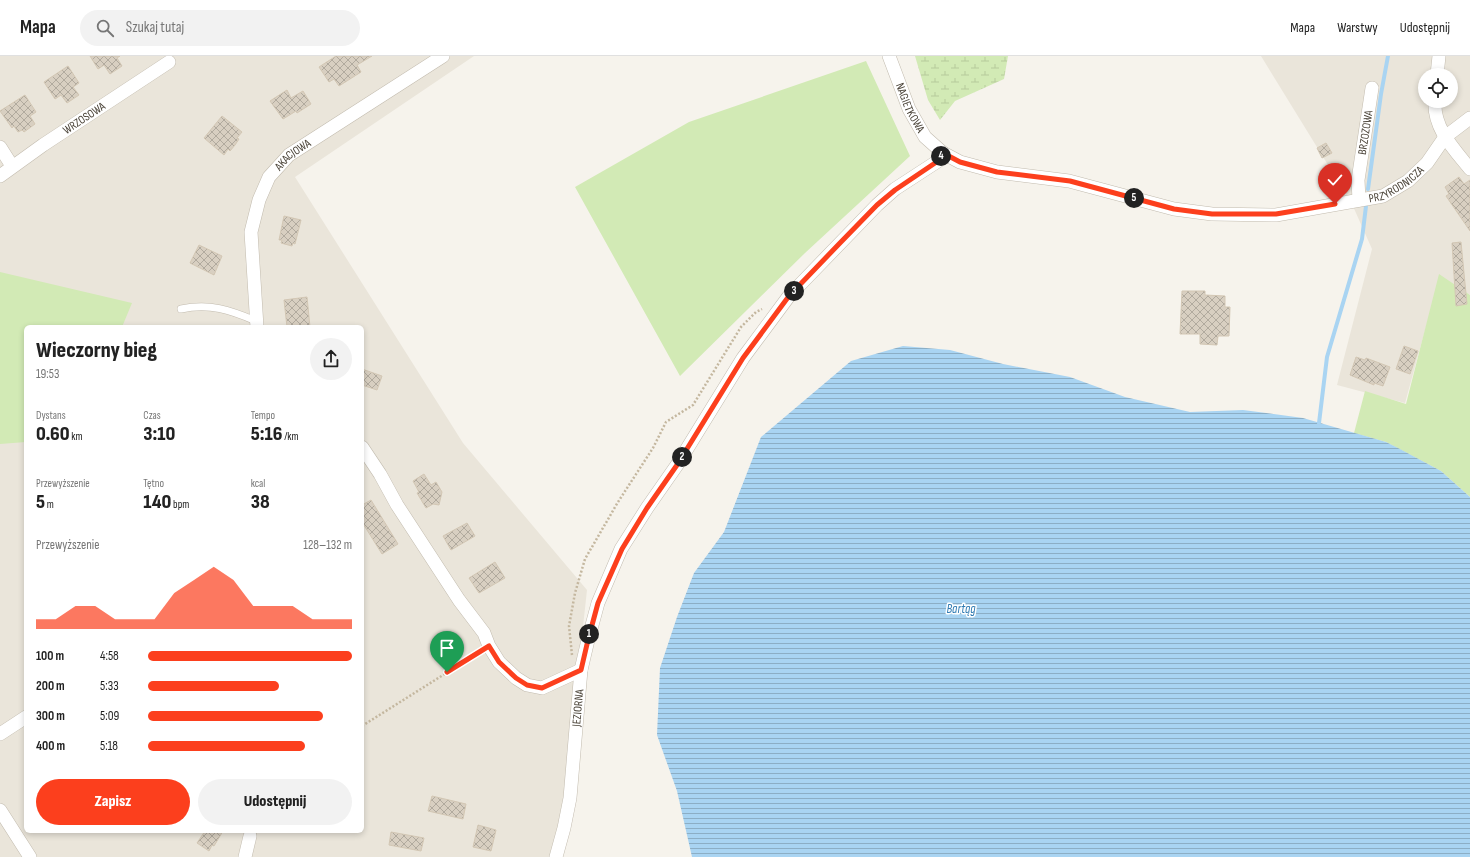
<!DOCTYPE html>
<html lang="pl">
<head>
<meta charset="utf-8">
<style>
	:root { --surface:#fff; --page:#f2f2f2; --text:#222; --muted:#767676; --line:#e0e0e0; --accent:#fc3f1d }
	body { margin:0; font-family:"Sofia Sans Condensed",sans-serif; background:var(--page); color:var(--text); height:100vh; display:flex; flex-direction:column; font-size:15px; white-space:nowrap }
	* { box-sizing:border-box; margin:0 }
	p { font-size:13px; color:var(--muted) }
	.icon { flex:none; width:22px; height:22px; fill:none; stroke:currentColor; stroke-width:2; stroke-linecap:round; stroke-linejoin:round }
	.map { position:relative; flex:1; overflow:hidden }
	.side { position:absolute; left:24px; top:269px; width:340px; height:508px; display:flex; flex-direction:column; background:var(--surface); border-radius:6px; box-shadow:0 2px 6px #0003 }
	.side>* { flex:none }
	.controls { position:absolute; left:1418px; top:12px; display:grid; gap:8px }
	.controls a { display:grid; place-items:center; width:40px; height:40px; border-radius:50%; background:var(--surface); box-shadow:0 2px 6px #0003; font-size:20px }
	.pin { position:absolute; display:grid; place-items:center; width:34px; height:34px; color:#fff; margin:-41px -17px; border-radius:50% 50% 50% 0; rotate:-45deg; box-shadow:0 0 4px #0007 }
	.pin .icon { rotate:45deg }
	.km { position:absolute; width:20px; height:20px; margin:-10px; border-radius:50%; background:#222; color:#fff; font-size:11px; line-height:20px; text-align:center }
	.round { display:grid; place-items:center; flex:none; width:42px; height:42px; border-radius:21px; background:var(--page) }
	.summary { display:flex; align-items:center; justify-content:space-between; height:68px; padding:0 12px }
	h1 { font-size:22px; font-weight:800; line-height:30px }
	.figures { display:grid; grid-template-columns:repeat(3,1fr); gap:6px; height:68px; padding:4px 12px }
	.figures div { display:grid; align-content:center }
	.figures b { font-size:20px; font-weight:800 }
	.figures small { font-size:11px; font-weight:400 }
	.figures p { font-size:11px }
	.chart { height:112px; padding:8px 12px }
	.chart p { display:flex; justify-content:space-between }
	.chart svg { width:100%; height:72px; margin-top:4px; fill:var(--accent); opacity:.7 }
	.primary-button { display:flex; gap:8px; margin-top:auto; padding:8px 12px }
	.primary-button a { flex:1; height:46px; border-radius:24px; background:var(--accent); color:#fff; font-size:16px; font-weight:800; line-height:46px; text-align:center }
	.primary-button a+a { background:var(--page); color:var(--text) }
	ul { padding:0 12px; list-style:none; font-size:13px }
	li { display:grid; grid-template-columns:64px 48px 1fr; align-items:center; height:30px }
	li i { height:10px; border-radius:5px; background:var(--accent) }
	header { display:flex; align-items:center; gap:24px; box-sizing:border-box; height:56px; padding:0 20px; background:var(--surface); border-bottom:1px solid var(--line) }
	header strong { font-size:19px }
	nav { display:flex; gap:22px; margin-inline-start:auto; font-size:14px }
	.search { width:280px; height:36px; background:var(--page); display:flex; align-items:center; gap:10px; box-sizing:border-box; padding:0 14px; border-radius:22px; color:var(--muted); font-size:15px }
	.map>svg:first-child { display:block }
</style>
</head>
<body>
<header>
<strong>Mapa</strong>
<div class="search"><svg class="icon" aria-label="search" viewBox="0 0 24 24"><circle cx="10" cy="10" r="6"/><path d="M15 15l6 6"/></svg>Szukaj tutaj</div>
<nav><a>Mapa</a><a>Warstwy</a><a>Udostępnij</a></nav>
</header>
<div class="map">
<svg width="1470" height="801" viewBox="0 0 1470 801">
	<defs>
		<pattern id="wetland-marsh" width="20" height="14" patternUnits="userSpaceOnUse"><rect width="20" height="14" fill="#d2eab5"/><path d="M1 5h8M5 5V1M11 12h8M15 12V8" fill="none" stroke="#b6ca9c"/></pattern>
		<pattern id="water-rules" width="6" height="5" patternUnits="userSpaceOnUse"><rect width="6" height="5" fill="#a9d4f2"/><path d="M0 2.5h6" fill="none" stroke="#8caec5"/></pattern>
		<pattern id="building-cross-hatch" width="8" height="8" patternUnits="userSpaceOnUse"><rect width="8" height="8" fill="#d8cfc1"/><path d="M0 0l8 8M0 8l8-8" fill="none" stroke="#b1aa9e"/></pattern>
	</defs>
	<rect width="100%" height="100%" fill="#f6f3ec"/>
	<!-- residential -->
	<g fill="#eae5da" fill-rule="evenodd">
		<path d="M 0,0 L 474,0 L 295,121 L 463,387 L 587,534 L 560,781 L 553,801 L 0,801 ZM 26,271 L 362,271 L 362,775 L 26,775 Z"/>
		<path d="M 1261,0 L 1470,0 L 1470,239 L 1440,220 L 1405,347 L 1337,329 L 1372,193 L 1352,148 ZM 1425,19 L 1451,19 L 1451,45 L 1425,45 Z"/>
	</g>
	<!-- grass -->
	<g fill="#d2eab5">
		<path d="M 866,5 L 910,100 L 805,197 L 680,320 L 575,131 L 689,66 Z"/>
		<path d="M 0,216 L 132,247 L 122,271 L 26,271 L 26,386 L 0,388 Z"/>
		<path d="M 1439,218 L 1470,239 L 1470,441 L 1441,415 L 1386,386 L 1354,377 L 1365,335 L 1406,348 Z"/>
	</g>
	<!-- wetland -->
	<path fill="url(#wetland-marsh)" d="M 915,0 L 1008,0 L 1004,23 L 955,45 L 940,64 L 928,44 Z"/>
	<!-- water -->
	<path fill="url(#water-rules)" d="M 903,290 L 950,294 L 1003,308 L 1070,321 L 1125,341 L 1190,356 L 1243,354 L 1303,362 L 1386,386 L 1398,392 L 1441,415 L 1470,441 L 1470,801 L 692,801 L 677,735 L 657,679 L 660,612 L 677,561 L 694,517 L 724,476 L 761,381 L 851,305 Z"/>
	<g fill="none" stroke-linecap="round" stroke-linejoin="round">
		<!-- stream -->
		<g stroke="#a9d4f2" stroke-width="4">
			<path d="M 1368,133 L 1381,38 L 1388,0"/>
			<path d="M 1319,367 L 1327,301 L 1362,183 L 1366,150"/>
		</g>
	</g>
	<!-- building -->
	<g fill="url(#building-cross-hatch)" stroke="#d3c7b4">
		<path d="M 90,0 L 120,0 L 117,2 L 122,10 L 110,18 L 104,9 L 98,13 Z"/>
		<path d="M 336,0 L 372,0 L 357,9 L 361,16 L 339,30 L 334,23 L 329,26 L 319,11 Z"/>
		<path d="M 68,10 L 79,27 L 73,31 L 79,39 L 67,47 L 61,39 L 55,43 L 44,26 Z"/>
		<path d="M 287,34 L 291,42 L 303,35 L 311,48 L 297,57 L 296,55 L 283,63 L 270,45 Z"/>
		<path d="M 25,39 L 36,56 L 30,60 L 35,68 L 24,76 L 22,74 L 18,76 L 14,70 L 12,72 L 0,55 Z"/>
		<path d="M 222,60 L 242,76 L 237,82 L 239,83 L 235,89 L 230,95 L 228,93 L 224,99 L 204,82 Z"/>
		<path d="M 1326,87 L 1332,97 L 1322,102 L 1317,92 Z"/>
		<path d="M 1459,121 L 1464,128 L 1470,124 L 1470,175 L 1446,140 L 1449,138 L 1445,131 Z"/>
		<path d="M 284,160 L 301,164 L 295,188 L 293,187 L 292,190 L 281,187 L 282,184 L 279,184 Z"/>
		<path d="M 1461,186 L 1467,248 L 1456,250 L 1452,187 Z"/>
		<path d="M 199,189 L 222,200 L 214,219 L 190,207 Z"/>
		<path d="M 1182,235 L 1205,235 L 1205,239 L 1225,240 L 1225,251 L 1230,251 L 1229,280 L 1218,280 L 1217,289 L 1200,288 L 1200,278 L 1180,278 Z"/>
		<path d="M 307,241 L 310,271 L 287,271 L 284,244 Z"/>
		<path d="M 1404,290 L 1418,295 L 1410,318 L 1396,313 Z"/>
		<path d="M 1356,301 L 1365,304 L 1366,302 L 1390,311 L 1383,330 L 1374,327 L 1374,329 L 1350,319 Z"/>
		<path d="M 362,313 L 382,320 L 377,334 L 362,329 Z"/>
		<path d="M 424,418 L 431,429 L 436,426 L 442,436 L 439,449 L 433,448 L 426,452 L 417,437 L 419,436 L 413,425 Z"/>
		<path d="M 371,444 L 398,488 L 382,498 L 362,466 L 362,449 Z"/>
		<path d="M 467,467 L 475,480 L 451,494 L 443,480 Z"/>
		<path d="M 495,506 L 505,522 L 479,537 L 469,522 Z"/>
		<path d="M 432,740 L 466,748 L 463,763 L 428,755 Z"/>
		<path d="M 478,769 L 496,774 L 491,795 L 473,791 Z"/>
		<path d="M 205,775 L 223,775 L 214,790 L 212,789 L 209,795 L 197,787 Z"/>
		<path d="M 391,776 L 424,782 L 421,795 L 389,789 Z"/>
	</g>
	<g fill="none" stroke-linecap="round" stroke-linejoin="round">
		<defs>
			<path id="service" d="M 181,253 C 210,247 230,254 256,265"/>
			<g id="minor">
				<path id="s1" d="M 889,0 L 909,53 L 925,81 L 943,97"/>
				<path d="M 1437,19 L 1439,0"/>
				<path d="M 1435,45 C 1433,72 1454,93 1470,113"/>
				<path d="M 0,91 L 12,110"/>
				<path id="s2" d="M 0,120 L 43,89 L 169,6"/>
				<path id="s3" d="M 1359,144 L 1358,124 L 1372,32"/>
				<path id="s4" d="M 257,271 L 251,176 L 259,144 L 269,121 L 289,99 L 443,0"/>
				<path d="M 362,391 L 380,418 L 397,449 L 459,544 L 484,577 L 489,590 L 499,606 L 516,622 L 527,629 L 542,632 L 581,614"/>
				<path d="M 0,678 L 26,661"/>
				<path d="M 0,754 L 30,801"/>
				<path d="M 245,801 L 250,780"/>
				<path id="s5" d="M 556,801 L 564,772 L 570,742 L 581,614 L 588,584 L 598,547 L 621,493 L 647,452 L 677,409 L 743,302 L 789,240 L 877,149 L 895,133 L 938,105 L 943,97 L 960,106 L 997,116 L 1069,125 L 1174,153 L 1212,158 L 1276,159 L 1383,140 L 1408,125 L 1427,107 L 1445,81 L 1470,62"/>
			</g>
		</defs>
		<!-- service casing -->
		<use href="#service" stroke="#c2bbae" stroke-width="8"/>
		<!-- minor casing -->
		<use href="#minor" stroke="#c2bbae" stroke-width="14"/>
		<!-- path -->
		<g stroke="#c4b79f" stroke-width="2.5" stroke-dasharray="2 2" stroke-linecap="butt">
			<path d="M 572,599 L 569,570 L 575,537 L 585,503 L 618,446 L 653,392 L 666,366 L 693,349 L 741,271 L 756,256 L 762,253"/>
			<path d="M 362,670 L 478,597"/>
		</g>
		<!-- service -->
		<use href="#service" stroke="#fff" stroke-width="7"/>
		<!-- minor -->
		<use href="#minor" stroke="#fff" stroke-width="13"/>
	</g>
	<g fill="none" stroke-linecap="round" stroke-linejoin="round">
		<defs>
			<path id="route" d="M 447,616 L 489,590 L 499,606 L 516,622 L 527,629 L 542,632 L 581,614 L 588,584 L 598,547 L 622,493 L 647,452 L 677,409 L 743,302 L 789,240 L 839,188 L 877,149 L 895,134 L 938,105 L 943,97 L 960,106 L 997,116 L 1070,125 L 1174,153 L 1212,158 L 1276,158 L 1335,148"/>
		</defs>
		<!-- route casing -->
		<use href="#route" stroke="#fff" stroke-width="8"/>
		<!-- route -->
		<use href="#route" stroke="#fc3f1d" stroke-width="5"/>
	</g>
	<g text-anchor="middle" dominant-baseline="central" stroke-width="3" stroke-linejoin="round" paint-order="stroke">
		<!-- street labels -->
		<g font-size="12" fill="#4b4439" stroke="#fff">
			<text stroke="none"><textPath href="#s1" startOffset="56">NAGIETKOWA</textPath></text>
			<text stroke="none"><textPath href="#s2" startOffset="102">WRZOSOWA</textPath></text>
			<text stroke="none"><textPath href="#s3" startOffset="68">BRZOZOWA</textPath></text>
			<text stroke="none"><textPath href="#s4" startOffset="186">AKACJOWA</textPath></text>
			<text stroke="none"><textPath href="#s5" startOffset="1299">PRZYRODNICZA</textPath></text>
			<text stroke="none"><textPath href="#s5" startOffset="151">JEZIORNA</textPath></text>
		</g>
		<!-- water labels -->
		<g font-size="13" font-style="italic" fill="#2e7ab2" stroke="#fff">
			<text x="961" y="553">Bartąg</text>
		</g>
	</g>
</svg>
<div class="controls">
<a><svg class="icon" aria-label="locate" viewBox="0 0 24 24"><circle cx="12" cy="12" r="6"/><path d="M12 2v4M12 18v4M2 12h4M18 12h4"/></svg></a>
</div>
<div class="pin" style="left:447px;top:616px;background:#1e9e55"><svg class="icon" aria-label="arrive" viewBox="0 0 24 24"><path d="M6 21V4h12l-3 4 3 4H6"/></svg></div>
<div class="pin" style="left:1335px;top:148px;background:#d93025"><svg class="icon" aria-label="check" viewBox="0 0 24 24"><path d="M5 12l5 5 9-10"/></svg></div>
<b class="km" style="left:589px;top:578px">1</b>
<b class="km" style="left:682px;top:401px">2</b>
<b class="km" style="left:794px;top:235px">3</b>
<b class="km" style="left:941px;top:100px">4</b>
<b class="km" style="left:1134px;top:142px">5</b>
<section class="side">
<div class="summary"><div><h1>Wieczorny bieg</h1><p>19:53</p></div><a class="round"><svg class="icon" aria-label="share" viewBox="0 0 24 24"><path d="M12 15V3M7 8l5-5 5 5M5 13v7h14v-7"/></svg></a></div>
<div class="figures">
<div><p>Dystans</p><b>0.60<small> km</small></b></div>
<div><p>Czas</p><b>3:10</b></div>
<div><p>Tempo</p><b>5:16<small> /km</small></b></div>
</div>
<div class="figures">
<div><p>Przewyższenie</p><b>5<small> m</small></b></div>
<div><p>Tętno</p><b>140<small> bpm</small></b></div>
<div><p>kcal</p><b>38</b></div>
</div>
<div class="chart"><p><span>Przewyższenie</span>128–132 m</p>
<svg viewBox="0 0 160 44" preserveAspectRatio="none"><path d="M0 44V38L10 38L20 30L30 30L40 38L50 38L60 38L70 22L80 14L90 6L100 14L110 30L120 30L130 30L140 38L150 38L160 38V44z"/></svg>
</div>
<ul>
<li><b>100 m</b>4:58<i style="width:100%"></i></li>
<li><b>200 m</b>5:33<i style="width:64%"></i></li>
<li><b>300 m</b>5:09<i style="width:86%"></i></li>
<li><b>400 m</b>5:18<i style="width:77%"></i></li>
</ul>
<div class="primary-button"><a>Zapisz</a><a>Udostępnij</a></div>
</section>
</div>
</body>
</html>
